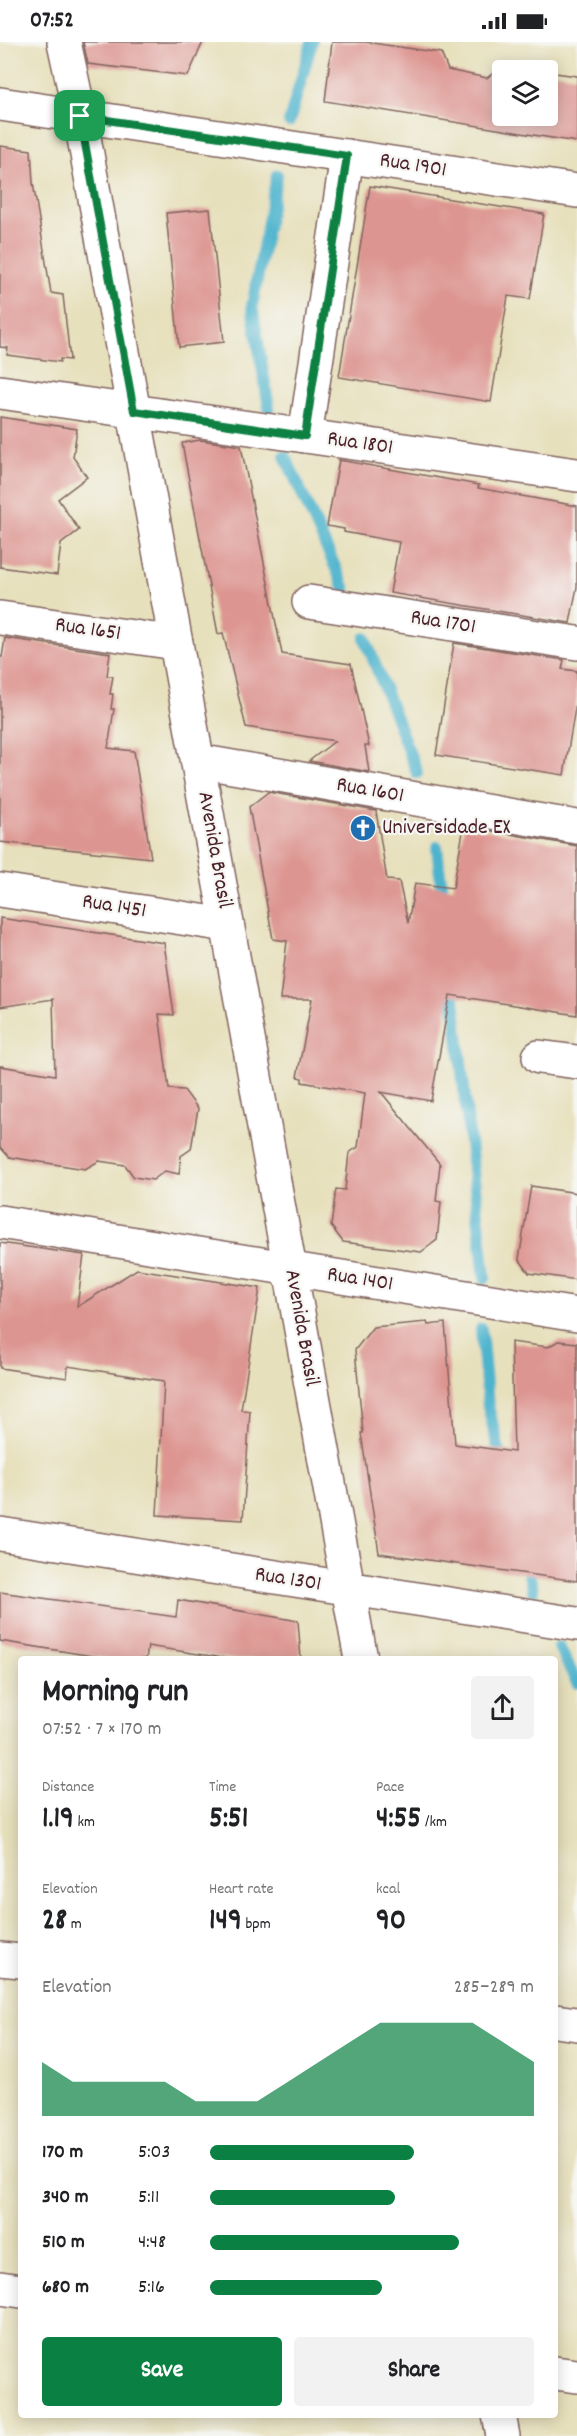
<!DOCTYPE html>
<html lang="en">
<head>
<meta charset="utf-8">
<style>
	:root { --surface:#fff; --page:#f2f2f2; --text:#202124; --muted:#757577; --accent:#0b8043 }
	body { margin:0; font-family:Dekko,sans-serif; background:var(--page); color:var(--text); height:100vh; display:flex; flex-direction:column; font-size:22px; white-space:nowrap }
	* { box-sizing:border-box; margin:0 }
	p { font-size:20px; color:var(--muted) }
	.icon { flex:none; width:33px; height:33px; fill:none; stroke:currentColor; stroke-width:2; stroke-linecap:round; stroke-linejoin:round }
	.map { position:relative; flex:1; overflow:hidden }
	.panel { position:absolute; left:18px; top:1614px; width:540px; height:762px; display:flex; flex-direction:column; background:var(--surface); border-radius:6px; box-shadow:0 3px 15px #0003 }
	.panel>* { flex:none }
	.buttons { position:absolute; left:492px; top:18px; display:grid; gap:12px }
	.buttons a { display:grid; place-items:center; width:66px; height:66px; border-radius:6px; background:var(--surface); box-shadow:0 3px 15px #0003; font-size:30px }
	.pin { position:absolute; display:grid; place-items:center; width:51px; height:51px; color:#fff; margin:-26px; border-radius:12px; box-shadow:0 3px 9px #0006 }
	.round { display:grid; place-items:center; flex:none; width:63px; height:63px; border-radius:6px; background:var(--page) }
	.headline { display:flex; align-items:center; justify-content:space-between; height:102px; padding:0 24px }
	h1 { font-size:33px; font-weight:700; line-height:45px }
	.stats { display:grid; grid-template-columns:repeat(3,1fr); gap:9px; height:102px; padding:6px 24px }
	.stats div { display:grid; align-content:center }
	.stats b { font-size:30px; font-weight:700 }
	.stats small { font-size:16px; font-weight:400 }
	.stats p { font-size:16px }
	.chart { height:168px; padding:12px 24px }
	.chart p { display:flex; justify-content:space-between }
	.chart svg { width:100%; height:108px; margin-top:6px; fill:var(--accent); opacity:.7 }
	.cta { display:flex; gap:12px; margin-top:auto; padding:12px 24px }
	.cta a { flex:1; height:69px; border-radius:6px; background:var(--accent); color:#fff; font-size:24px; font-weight:700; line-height:69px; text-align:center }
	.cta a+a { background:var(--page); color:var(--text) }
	ul { padding:0 24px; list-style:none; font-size:20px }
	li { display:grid; grid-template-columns:96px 72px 1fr; align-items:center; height:45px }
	li i { height:15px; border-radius:8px; background:var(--accent) }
	.status { display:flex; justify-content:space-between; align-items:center; height:42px; padding:0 30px; background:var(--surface); direction:ltr }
	.status svg { height:16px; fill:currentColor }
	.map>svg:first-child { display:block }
</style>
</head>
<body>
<div class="status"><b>07:52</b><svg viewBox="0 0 49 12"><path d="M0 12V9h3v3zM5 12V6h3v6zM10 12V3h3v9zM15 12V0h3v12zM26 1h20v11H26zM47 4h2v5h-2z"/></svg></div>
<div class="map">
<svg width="577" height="2394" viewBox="0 0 577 2394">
	<rect width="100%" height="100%" fill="#f6f6f2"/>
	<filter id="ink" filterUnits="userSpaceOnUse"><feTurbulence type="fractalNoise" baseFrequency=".0167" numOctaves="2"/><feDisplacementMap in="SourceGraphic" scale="12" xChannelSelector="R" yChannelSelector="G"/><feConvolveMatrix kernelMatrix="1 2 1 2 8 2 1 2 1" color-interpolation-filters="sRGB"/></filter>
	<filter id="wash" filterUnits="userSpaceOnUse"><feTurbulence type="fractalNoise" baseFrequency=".008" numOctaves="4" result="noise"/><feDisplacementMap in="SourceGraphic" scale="24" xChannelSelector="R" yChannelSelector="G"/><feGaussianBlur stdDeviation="1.35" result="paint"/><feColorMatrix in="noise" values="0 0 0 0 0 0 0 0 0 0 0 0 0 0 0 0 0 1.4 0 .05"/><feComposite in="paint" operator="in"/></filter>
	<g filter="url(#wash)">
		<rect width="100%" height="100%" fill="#e7e0bc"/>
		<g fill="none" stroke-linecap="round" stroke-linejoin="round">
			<!-- stream -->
			<g stroke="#4eb4cd" stroke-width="12">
				<path d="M 289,80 L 312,0"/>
				<path d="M 269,366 L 252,264 L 277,133"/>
				<path d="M 285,414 L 345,547"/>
				<path d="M 365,596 L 417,731"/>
				<path d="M 437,805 L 443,859"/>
				<path d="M 452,939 L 485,1236"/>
				<path d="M 481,1287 L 488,1364 L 502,1421"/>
				<path d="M 525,1517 L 533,1548"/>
				<path d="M 559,1605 L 577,1641"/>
			</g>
		</g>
		<g id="blocks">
			<!-- building -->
			<g fill="#dd9591">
				<path d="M 83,0 L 203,0 L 188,34 L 88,22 Z"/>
				<path d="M 332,0 L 365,0 L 441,11 L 448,28 L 487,36 L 503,23 L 541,28 L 502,28 L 502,74 L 548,74 L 548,30 L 577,34 L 577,100 L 325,59 Z"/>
				<path d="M 0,104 L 31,108 L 33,141 L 51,251 L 63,253 L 70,318 L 60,317 L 60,320 L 7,313 L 8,306 L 0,305 Z"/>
				<path d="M 370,144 L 544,172 L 530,257 L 508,254 L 491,360 L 339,335 Z"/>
				<path d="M 210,167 L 224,300 L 179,305 L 166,171 Z"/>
				<path d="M 0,375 L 77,387 L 73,415 L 87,435 L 58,457 L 79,488 L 61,502 L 57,533 L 0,525 Z"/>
				<path d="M 200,398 L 241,404 L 282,612 L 351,622 L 369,704 L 365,704 L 369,730 L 309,719 L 335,699 L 246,685 L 223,591 L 218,592 L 182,401 Z"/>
				<path d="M 339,418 L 479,443 L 478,446 L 577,464 L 577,545 L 570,581 L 390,551 L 399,500 L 344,490 L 344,487 L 327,484 Z"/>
				<path d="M 5,596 L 110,611 L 107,634 L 113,634 L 110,652 L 113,652 L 111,667 L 114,667 L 108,706 L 134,709 L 151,816 L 0,800 L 0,615 L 2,615 Z"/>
				<path d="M 454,601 L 564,618 L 562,627 L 577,629 L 577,654 L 564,733 L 436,713 Z"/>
				<path d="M 268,750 L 376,769 L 387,838 L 399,839 L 408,881 L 415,841 L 453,846 L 464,784 L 577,804 L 577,973 L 450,953 L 431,1059 L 381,1050 L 440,1122 L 436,1159 L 441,1160 L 437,1198 L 421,1210 L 343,1200 L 331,1184 L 336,1147 L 345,1148 L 349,1111 L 358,1105 L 365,1051 L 302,1040 L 302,1036 L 297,1035 L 312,957 L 280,957 L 287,899 L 273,897 L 249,765 Z"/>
				<path d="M 0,876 L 164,901 L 174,973 L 159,972 L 169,1047 L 184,1048 L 198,1067 L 191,1107 L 181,1114 L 179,1132 L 165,1129 L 153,1138 L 134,1135 L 125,1123 L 99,1119 L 85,1127 L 9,1115 L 0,1105 L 0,1024 L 55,1033 L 53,957 L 0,965 Z"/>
				<path d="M 531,1144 L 577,1151 L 577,1238 L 529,1231 L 519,1217 Z"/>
				<path d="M 0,1201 L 84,1213 L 77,1265 L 137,1227 L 260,1246 L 241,1368 L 250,1369 L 243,1478 L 157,1473 L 164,1339 L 68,1324 L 67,1336 L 0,1326 Z"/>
				<path d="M 427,1280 L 428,1283 L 445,1281 L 455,1402 L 514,1410 L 511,1300 L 548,1305 L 558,1299 L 577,1301 L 577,1539 L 379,1511 L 361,1391 L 363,1391 L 355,1308 L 373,1285 Z"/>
				<path d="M 0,1550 L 176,1575 L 178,1558 L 298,1579 L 301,1617 L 230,1617 L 148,1604 L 146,1617 L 111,1617 L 0,1599 Z"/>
			</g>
		</g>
	</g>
	<g filter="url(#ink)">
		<use href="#blocks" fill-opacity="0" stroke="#81635e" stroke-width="1.5"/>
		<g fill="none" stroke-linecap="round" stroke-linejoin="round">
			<defs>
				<g id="minor">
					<path d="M 0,350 L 577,433"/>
					<path d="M 305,394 L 347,114"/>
					<path d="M 309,560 L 577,601"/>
					<path d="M 0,576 L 176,601"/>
					<path d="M 198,719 L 577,785"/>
					<path d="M 0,848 L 227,883"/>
					<path d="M 539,1015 L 577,1020"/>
					<path d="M 0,1180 L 577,1273"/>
					<path d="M 0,1492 L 577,1582"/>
					<path d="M 0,1917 L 21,1919"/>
					<path d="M 555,1979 L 577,1982"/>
					<path d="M 0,2246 L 21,2249"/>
					<path d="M 555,2331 L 577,2334"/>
				</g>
				<path id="tertiary" d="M 0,62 L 577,149"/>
				<g id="primary">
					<path d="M 64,0 L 80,74 L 361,1617"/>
					<path d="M 499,2373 L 503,2394"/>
				</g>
			</defs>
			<!-- minor casing -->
			<use href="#minor" stroke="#81635e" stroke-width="36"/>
			<!-- tertiary casing -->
			<use href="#tertiary" stroke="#81635e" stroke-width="36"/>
			<!-- primary casing -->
			<use href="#primary" stroke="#81635e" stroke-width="36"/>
			<!-- minor -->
			<use href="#minor" stroke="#fff" stroke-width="33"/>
			<!-- tertiary -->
			<use href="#tertiary" stroke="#fff" stroke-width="33"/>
			<!-- primary -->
			<use href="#primary" stroke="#fff" stroke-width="33"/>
		</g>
	</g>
	<g fill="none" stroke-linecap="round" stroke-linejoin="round" filter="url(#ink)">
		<defs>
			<path id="route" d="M 80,74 L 347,114 L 305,394 L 134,369 Z"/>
		</defs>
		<!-- route casing -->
		<use href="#route" stroke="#fff" stroke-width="12"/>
		<!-- route -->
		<use href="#route" stroke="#0b8043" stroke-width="8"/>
	</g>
	<!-- icons -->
	<defs>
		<symbol id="church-disc" viewBox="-11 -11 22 22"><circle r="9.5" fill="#1f6fb2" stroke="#f6f6f2"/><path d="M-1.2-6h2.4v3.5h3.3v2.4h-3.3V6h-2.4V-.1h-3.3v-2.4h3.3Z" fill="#fff"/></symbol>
	</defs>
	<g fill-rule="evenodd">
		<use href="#church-disc" x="348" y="771" width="30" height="30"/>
	</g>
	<g text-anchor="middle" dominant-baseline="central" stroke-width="4.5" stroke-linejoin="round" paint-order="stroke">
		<!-- street labels -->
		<g font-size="22" fill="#4a1f2b" stroke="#f6f6f2">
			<text transform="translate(413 124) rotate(9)">Rua 1901</text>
			<text transform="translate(360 402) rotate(8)">Rua 1801</text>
			<text transform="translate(443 581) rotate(9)">Rua 1701</text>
			<text transform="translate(88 588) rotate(8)">Rua 1651</text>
			<text transform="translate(370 749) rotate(10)">Rua 1601</text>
			<text transform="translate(214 808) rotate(80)">Avenida Brasil</text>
			<text transform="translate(114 865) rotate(9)">Rua 1451</text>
			<text transform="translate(360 1238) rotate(9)">Rua 1401</text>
			<text transform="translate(301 1286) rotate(80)">Avenida Brasil</text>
			<text transform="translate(288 1538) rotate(9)">Rua 1301</text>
		</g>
		<!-- poi labels -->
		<g font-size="22" fill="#4a1f2b" stroke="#f6f6f2" text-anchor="start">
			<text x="382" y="786">Universidade EX</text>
		</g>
	</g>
</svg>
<div class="buttons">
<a><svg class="icon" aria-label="layers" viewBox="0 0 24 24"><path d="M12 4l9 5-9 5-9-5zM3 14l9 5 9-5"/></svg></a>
</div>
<div class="pin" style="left:80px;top:74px;background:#1e9e55"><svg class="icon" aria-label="arrive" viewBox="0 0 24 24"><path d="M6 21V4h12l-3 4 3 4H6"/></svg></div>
<section class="panel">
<div class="headline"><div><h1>Morning run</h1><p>07:52 · 7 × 170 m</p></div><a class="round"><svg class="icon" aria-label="share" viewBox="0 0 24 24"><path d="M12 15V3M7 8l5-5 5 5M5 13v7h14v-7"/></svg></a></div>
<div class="stats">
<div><p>Distance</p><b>1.19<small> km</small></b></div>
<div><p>Time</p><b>5:51</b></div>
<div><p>Pace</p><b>4:55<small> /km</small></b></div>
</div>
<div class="stats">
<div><p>Elevation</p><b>28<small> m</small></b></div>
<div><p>Heart rate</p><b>149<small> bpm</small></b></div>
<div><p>kcal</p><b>90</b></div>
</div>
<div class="chart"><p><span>Elevation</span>285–289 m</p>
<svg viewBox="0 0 160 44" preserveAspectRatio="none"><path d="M0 44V22L10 30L20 30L30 30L40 30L50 38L60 38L70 38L80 30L90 22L100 14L110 6L120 6L130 6L140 6L150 14L160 22V44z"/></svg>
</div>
<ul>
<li><b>170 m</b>5:03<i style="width:63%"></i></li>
<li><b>340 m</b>5:11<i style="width:57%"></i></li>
<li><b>510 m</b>4:48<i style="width:77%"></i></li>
<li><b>680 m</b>5:16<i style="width:53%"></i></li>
</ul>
<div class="cta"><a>Save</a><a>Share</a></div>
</section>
</div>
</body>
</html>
